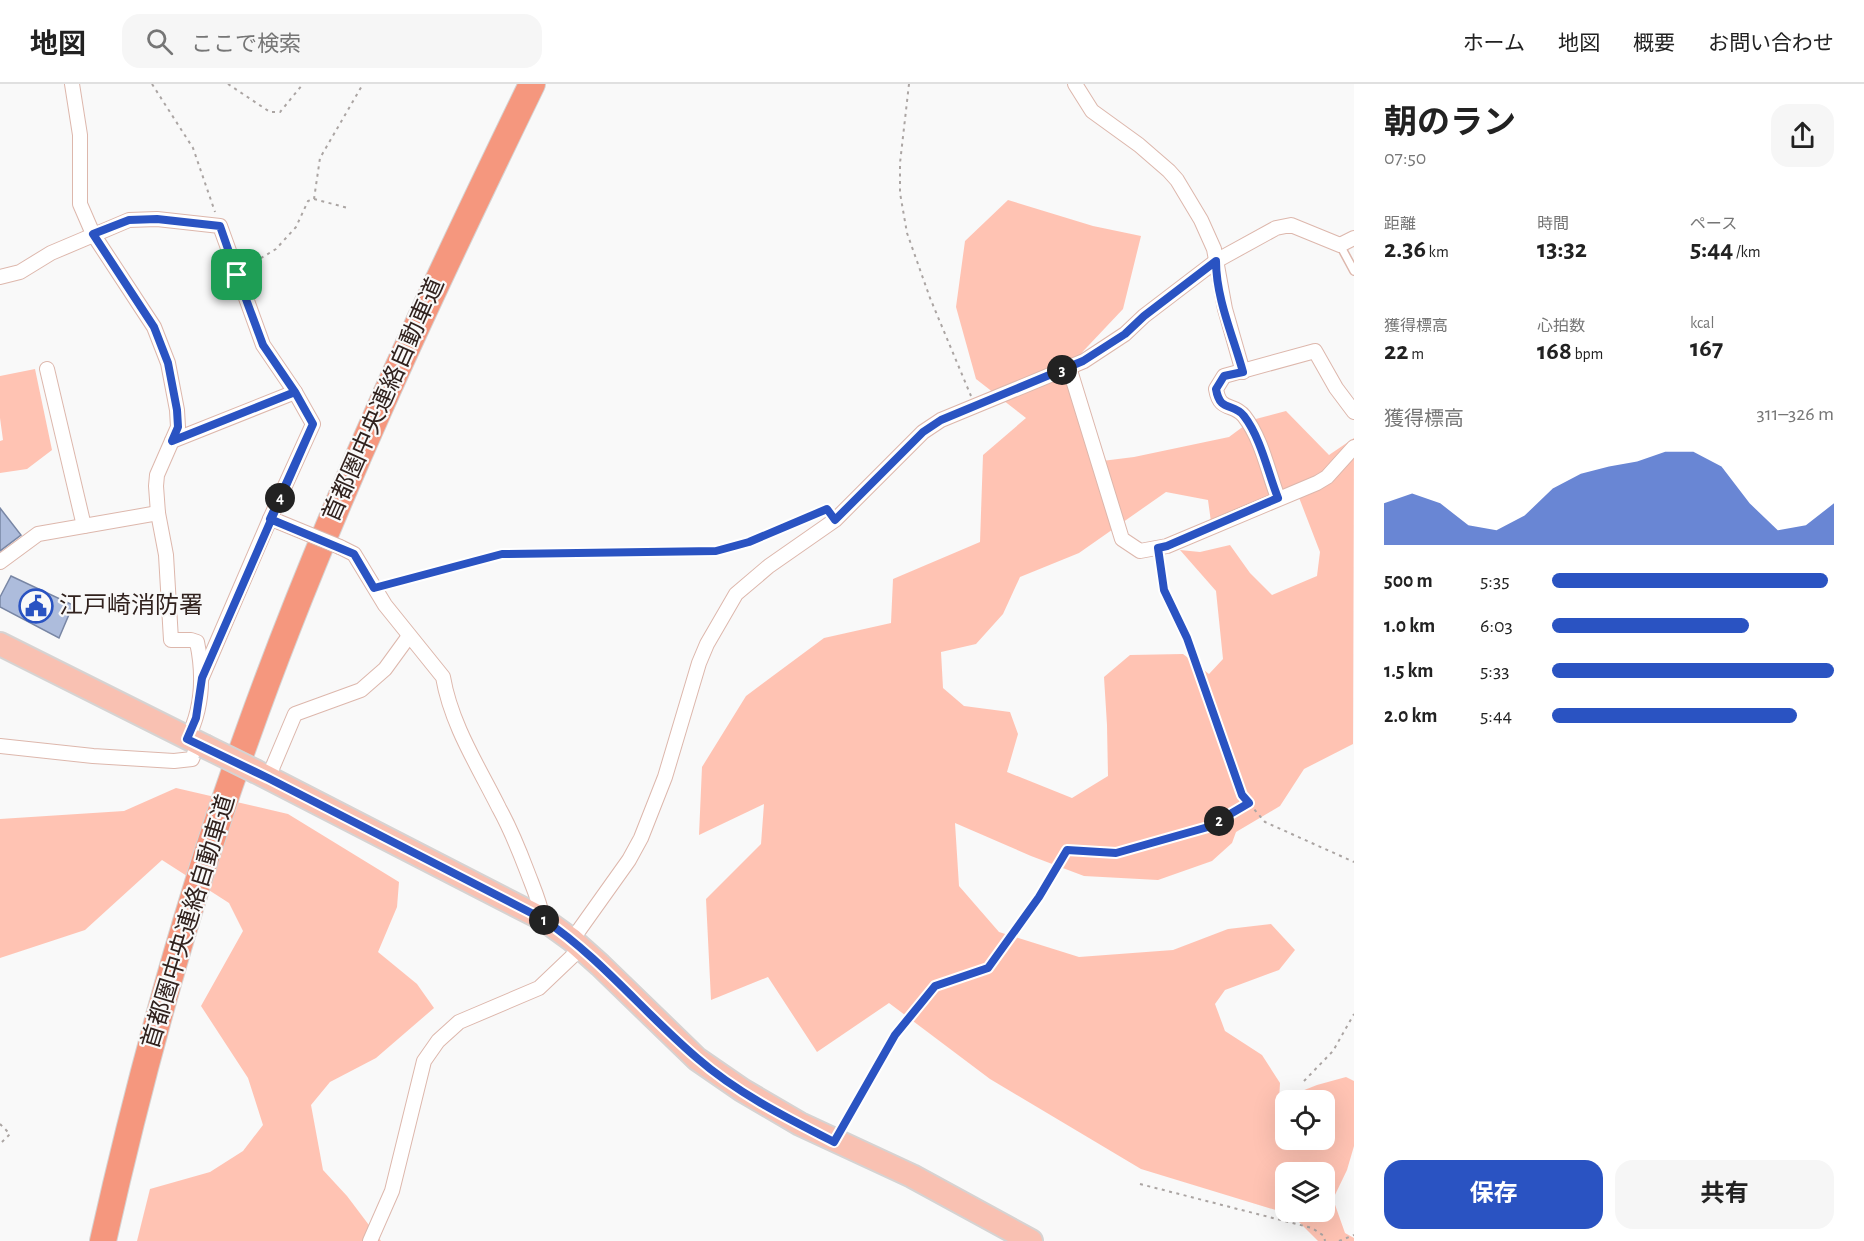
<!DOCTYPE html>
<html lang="ja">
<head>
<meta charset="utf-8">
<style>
	:root { --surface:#fff; --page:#f6f6f6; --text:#222; --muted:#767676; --line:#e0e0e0; --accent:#2a53c2 }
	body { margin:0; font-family:"Alegreya Sans","Noto Sans JP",sans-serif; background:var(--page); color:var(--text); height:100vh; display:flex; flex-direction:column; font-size:22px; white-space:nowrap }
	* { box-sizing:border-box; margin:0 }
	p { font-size:20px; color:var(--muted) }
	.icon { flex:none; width:33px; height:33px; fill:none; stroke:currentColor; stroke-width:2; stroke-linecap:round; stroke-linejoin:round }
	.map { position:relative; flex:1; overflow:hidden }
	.drawer { display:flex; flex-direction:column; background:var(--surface); width:510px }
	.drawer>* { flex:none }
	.controls { position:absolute; left:1275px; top:1006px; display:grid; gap:12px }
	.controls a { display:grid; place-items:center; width:60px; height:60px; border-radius:12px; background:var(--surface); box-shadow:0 6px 24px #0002; font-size:30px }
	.pin { position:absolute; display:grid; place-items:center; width:51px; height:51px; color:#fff; margin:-26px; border-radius:12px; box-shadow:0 3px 9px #0006 }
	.km { position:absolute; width:30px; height:30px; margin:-15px; border-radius:50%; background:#222; color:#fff; font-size:16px; line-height:30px; text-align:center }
	.round { display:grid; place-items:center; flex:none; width:63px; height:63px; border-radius:18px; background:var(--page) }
	.headline { display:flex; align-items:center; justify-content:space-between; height:102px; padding:0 30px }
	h1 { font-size:33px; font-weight:700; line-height:45px }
	.stats { display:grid; grid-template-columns:repeat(3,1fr); gap:9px; height:102px; padding:6px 30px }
	.stats div { display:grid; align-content:center }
	.stats b { font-size:26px; font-weight:700 }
	.stats small { font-size:16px; font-weight:400 }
	.stats p { font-size:16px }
	.chart { height:168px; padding:12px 30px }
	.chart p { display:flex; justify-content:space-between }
	.chart svg { width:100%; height:108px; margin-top:6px; fill:var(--accent); opacity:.7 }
	.cta { display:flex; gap:12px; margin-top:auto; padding:12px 30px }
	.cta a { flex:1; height:69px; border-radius:18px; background:var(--accent); color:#fff; font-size:24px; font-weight:700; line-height:69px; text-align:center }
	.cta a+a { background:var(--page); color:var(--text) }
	ul { padding:0 30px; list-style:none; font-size:20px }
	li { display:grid; grid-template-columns:96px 72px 1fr; align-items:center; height:45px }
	li i { height:15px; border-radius:8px; background:var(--accent) }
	header { display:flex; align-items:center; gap:36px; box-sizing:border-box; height:84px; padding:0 30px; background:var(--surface); border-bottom:2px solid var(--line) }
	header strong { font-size:28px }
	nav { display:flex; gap:33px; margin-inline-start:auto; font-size:21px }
	.search { width:420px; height:54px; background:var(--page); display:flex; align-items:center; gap:15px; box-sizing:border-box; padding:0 21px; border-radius:18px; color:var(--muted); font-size:22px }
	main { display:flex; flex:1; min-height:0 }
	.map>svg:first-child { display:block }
</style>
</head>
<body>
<header>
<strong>地図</strong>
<div class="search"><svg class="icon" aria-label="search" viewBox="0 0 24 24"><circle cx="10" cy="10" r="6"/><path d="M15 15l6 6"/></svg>ここで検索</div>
<nav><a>ホーム</a><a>地図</a><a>概要</a><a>お問い合わせ</a></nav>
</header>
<main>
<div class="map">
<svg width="1354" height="1157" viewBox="0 0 1354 1157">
	<rect width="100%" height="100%" fill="#f9f9f9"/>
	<!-- green -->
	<g fill="#ffc3b3" fill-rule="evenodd">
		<path d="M 1008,116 L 1093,142 L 1141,152 L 1123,225 L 1072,279 L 1102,377 L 1134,373 L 1229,353 L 1252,336 L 1286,327 L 1329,371 L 1354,354 L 1353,660 L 1304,685 L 1280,722 L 1236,748 L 1232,759 L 1212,777 L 1158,796 L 1084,792 L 1031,772 L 955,739 L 959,802 L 999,848 L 1079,873 L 1173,866 L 1228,845 L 1271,840 L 1295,866 L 1279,886 L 1225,906 L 1215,920 L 1225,947 L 1262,971 L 1280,999 L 1279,1016 L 1317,1001 L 1346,993 L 1354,997 L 1354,1062 L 1347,1086 L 1333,1115 L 1345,1149 L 1354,1154 L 1354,1157 L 1318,1157 L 1292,1131 L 1141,1085 L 990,995 L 889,919 L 817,968 L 768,893 L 711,916 L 706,815 L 761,760 L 764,720 L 699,751 L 702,683 L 746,612 L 824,554 L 891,539 L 893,495 L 980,458 L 983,371 L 1026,334 L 976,295 L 956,223 L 965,157 ZM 1166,408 L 1208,416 L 1211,438 L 1298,411 L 1320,468 L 1317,492 L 1272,511 L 1250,489 L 1230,461 L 1200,468 L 1180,466 L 1216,507 L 1223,575 L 1209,590 L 1183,570 L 1130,571 L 1104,593 L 1107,641 L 1108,692 L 1072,714 L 1007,688 L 1018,650 L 1010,628 L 964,622 L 943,604 L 941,568 L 976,560 L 1003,530 L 1020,493 L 1079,469 ZM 1286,1017 L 1324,1017 L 1324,1056 L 1286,1056 ZM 1286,1089 L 1324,1089 L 1324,1128 L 1286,1128 Z"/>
		<path d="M 35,285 L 52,366 L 27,385 L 0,389 L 0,357 L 3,356 L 0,334 L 0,292 Z"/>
		<path d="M 176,704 L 288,730 L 399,798 L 397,823 L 378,868 L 417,900 L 434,924 L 376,974 L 330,998 L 311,1021 L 323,1086 L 347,1112 L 381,1157 L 137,1157 L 150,1105 L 210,1088 L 243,1067 L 263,1041 L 248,994 L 201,922 L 243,847 L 229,819 L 162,776 L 85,846 L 0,874 L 0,735 L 124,727 Z"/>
	</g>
	<!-- building -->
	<g fill="#adbcdc" stroke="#7886a4" stroke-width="1.5">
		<path d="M 0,424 L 21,451 L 0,467 Z"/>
		<path d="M 11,492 L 73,521 L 59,554 L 0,523 L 0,513 Z"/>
	</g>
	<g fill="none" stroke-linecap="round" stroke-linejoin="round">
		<defs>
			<path id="service" d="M 1340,161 L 1354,187"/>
			<g id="minor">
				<path d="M 72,0 L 80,51 L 80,120 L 93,150 L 154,243 L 168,279 L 177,326 L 178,343 L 157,391 L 156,402 L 158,429 L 166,471 L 171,556 L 191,556 L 197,558 C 204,591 203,624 187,655"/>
				<path d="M 1075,0 L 1092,27 L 1139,61 L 1169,87 L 1177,96 L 1201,136 L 1214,165 L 1225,225 L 1243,288"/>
				<path d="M 0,193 L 20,188 L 51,169 L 129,136 L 157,135 L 220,142 L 263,261 L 295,308 L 313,340 L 270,435 L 279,438"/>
				<path d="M 1069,283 L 1122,455 L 1140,467 L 1167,462 L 1317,399 L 1327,393 L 1354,363"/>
				<path d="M 47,285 L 84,442"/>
				<path d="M 172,357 L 295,308"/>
				<path d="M 1278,414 C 1268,388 1262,355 1244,332 C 1233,318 1220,329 1216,305 L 1224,292 L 1315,267 L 1336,304 L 1354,328"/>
				<path d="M 340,463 L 354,470 L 385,521 L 443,593 C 451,640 478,682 499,724 C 510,744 519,766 527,787 C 533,803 540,818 543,835"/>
				<path d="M 0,478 L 38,450 L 158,429"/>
				<path d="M 202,593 L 270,435"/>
				<path d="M 0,662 L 93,672 L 174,677 L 192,675 L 198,660"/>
				<path d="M 268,694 L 295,630 L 361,606 L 385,585 L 409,552"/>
				<path d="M 572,856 L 629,776 L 641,754 L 665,693 L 699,579 L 707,560 L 736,510 L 769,482 L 835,436 L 923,348 L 941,336 L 1084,277 L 1125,250 L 1144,232 L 1216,177 L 1276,144 L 1291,141 L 1340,161 L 1354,154"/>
				<path d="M 370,1157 L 392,1107 L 424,977 L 438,957 L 459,938 L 539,904 L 581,864"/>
			</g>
			<g id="primary">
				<path d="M 0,560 L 204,662"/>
				<path d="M 257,688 L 543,835 L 572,856 L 600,881 L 697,975 L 742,1006 L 800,1040 L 912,1092 L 1031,1157"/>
			</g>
			<path id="motorway" d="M 103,1157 C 141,988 187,819 246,655 C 326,430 428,214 532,0"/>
		</defs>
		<!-- service casing -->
		<use href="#service" stroke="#ddb7ac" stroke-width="10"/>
		<!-- minor casing -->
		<use href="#minor" stroke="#ddb7ac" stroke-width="16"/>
		<!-- primary casing -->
		<use href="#primary" stroke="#d6d3d2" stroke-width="26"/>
		<!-- motorway casing -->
		<use href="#motorway" stroke="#d6d3d2" stroke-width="28"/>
		<!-- path -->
		<g stroke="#aba5a3" stroke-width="2" stroke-dasharray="3 4.5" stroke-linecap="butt">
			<path d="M 152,0 L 193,64 L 215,128"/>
			<path d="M 228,0 L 270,28 L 280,28 L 303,0"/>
			<path d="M 909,0 L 900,79 L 900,109 L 907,149 L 930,214 L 971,312"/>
			<path d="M 314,115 L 320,74 L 363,0"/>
			<path d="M 248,182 L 276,165 L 296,143 L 308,117 L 314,115 L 348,124"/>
			<path d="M 1160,475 L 1164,506 L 1187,554 L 1242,711 L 1265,738 L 1354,778"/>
			<path d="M 386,500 L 502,470 L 716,467 L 749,458 L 825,426"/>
			<path d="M 1304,997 L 1333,967 L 1354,930"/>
			<path d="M 0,1040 L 10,1050 L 0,1060"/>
			<path d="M 843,1042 L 895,951 L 935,902 L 988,883 L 1039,813 L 1067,766 L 1116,769 L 1207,743 L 1249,719"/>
			<path d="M 1140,1100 L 1312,1144 L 1324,1152 L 1325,1157"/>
			<path d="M 1339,1157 L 1354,1151"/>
		</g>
		<!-- service -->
		<use href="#service" stroke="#fff" stroke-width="7"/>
		<!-- minor -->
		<use href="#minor" stroke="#fff" stroke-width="14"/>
		<!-- primary -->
		<use href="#primary" stroke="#f9c1b2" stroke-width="22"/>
		<!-- motorway -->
		<use href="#motorway" stroke="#f5977e" stroke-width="26"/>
		<defs>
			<path id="minor-bridge" d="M 279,438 L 340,463"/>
			<path id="primary-bridge" d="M 204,662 L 257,688"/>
		</defs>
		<!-- minor-bridge casing -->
		<use href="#minor-bridge" stroke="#ddb7ac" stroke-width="16" stroke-linecap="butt"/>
		<!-- primary-bridge casing -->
		<use href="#primary-bridge" stroke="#d6d3d2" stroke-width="26" stroke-linecap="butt"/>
		<!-- minor-bridge -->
		<use href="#minor-bridge" stroke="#fff" stroke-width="14"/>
		<!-- primary-bridge -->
		<use href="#primary-bridge" stroke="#f9c1b2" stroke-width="22"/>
	</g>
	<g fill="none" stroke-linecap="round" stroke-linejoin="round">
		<defs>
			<path id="route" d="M 237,191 L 263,261 L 295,308 L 313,340 L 202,594 L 196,634 L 187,655 L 268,694 L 543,835 C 601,874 644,929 697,974 C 737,1009 787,1034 834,1058 L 895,951 L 935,902 L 988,884 L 1039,813 L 1067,766 L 1116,769 L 1208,743 L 1249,719 L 1242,711 L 1187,554 L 1164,506 L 1158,464 L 1167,462 L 1278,414 C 1268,389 1261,354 1244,332 C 1233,318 1220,329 1216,305 L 1224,292 L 1243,288 C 1233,252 1216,214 1216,177 L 1144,232 L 1125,250 L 1083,277 L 941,336 L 923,348 L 835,436 L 827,425 L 749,458 L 716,467 L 502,470 L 374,504 L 354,470 L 270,435 L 313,340 L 295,308 L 172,357 L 178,343 L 177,326 L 168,279 L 154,243 L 93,150 L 129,136 L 157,135 L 220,142 L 237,191"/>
		</defs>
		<!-- route casing -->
		<use href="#route" stroke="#fff" stroke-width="12"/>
		<!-- route -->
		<use href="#route" stroke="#2a53c2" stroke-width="8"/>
	</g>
	<!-- icons -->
	<defs>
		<symbol id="civic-ring" viewBox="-11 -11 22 22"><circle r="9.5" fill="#f9f9f9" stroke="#2a53c2" stroke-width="1.5"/><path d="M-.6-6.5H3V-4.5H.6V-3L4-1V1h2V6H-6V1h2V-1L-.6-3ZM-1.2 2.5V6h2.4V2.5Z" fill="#2a53c2"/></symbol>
	</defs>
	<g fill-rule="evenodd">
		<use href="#civic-ring" x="17" y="503" width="38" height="38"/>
	</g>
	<g text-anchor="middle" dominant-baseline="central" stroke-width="4.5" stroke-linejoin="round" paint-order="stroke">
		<!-- street labels -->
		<g font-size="24" fill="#31221e" stroke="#f9f9f9">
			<text transform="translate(384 316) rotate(-66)">首都圏中央連絡自動車道</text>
			<text transform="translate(189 838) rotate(-73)">首都圏中央連絡自動車道</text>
		</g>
		<!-- poi labels -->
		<g font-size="24" fill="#31221e" stroke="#f9f9f9" text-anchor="start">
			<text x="59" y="522">江戸崎消防署</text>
		</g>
	</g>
</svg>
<div class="controls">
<a><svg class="icon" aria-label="locate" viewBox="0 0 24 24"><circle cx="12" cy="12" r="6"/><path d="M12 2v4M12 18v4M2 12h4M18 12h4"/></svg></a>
<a><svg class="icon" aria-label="layers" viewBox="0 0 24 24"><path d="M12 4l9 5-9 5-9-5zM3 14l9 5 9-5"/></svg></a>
</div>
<div class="pin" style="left:237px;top:191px;background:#1e9e55"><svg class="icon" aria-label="arrive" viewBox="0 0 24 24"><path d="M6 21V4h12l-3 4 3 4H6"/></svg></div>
<b class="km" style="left:544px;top:836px">1</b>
<b class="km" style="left:1219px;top:737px">2</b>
<b class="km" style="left:1062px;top:286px">3</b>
<b class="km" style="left:280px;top:414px">4</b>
</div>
<section class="drawer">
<div class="headline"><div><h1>朝のラン</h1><p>07:50</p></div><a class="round"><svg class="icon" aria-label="share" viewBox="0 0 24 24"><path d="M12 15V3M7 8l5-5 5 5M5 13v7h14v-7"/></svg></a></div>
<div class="stats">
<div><p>距離</p><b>2.36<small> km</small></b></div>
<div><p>時間</p><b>13:32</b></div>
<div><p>ペース</p><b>5:44<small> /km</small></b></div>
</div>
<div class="stats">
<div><p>獲得標高</p><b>22<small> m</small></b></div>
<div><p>心拍数</p><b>168<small> bpm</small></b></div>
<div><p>kcal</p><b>167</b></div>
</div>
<div class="chart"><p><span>獲得標高</span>311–326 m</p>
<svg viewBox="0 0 160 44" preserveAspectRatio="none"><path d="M0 44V27L10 23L20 27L30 36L40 38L50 32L60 21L70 15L80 12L90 10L100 6L110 6L120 12L130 27L140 38L150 36L160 27V44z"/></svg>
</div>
<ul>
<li><b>500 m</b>5:35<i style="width:98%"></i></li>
<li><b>1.0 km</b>6:03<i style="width:70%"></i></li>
<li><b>1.5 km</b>5:33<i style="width:100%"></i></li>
<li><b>2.0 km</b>5:44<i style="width:87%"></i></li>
</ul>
<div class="cta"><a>保存</a><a>共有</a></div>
</section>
</main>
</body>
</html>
